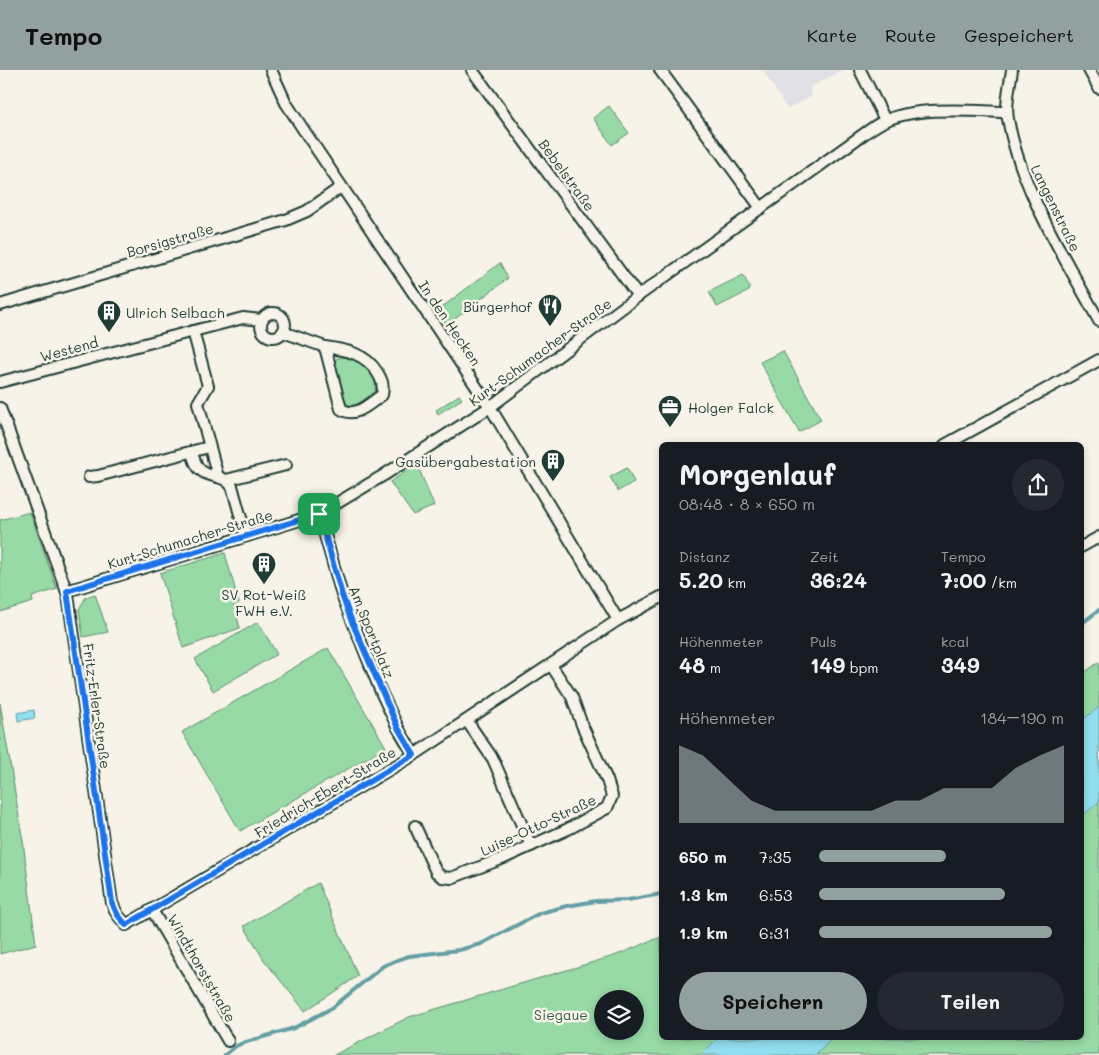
<!DOCTYPE html>
<html lang="de">
<head>
<meta charset="utf-8">
<style>
	:root { --surface:#171b24; --page:#242831; --text:#f1f3f6; --muted:#9ea1a6; --accent:#92a19f }
	body { margin:0; font-family:Mali,sans-serif; background:var(--page); color:var(--text); height:100vh; display:flex; flex-direction:column; font-size:19px; white-space:nowrap }
	* { box-sizing:border-box; margin:0 }
	p { font-size:16px; color:var(--muted) }
	.icon { flex:none; width:28px; height:28px; fill:none; stroke:currentColor; stroke-width:2; stroke-linecap:round; stroke-linejoin:round }
	.map { position:relative; flex:1; overflow:hidden }
	.side { position:absolute; left:659px; top:372px; width:425px; height:598px; display:flex; flex-direction:column; background:var(--surface); border-radius:8px; box-shadow:0 2px 8px #0003 }
	.side>* { flex:none }
	.fabs { position:absolute; left:594px; top:920px; display:grid; gap:10px }
	.fabs a { display:grid; place-items:center; width:50px; height:50px; border-radius:50%; background:var(--surface); box-shadow:0 2px 8px #0003; font-size:25px }
	.pin { position:absolute; display:grid; place-items:center; width:42px; height:42px; color:#fff; margin:-21px; border-radius:10px; box-shadow:0 2px 8px #0006 }
	.round { display:grid; place-items:center; flex:none; width:52px; height:52px; border-radius:26px; background:var(--page) }
	.summary { display:flex; align-items:center; justify-content:space-between; height:85px; padding:0 20px }
	h1 { font-size:28px; font-weight:700; line-height:38px }
	.metrics { display:grid; grid-template-columns:repeat(3,1fr); gap:8px; height:85px; padding:5px 20px }
	.metrics div { display:grid; align-content:center }
	.metrics b { font-size:21px; font-weight:700 }
	.metrics small { font-size:14px; font-weight:400 }
	.metrics p { font-size:14px }
	.chart { height:140px; padding:10px 20px }
	.chart p { display:flex; justify-content:space-between }
	.chart svg { width:100%; height:90px; margin-top:5px; fill:var(--accent); opacity:.7 }
	.button { display:flex; gap:10px; margin-top:auto; padding:10px 20px }
	.button a { flex:1; height:58px; border-radius:30px; background:var(--accent); color:#111; font-size:20px; font-weight:700; line-height:58px; text-align:center }
	.button a+a { background:var(--page); color:var(--text) }
	ul { padding:0 20px; list-style:none; font-size:16px }
	li { display:grid; grid-template-columns:80px 60px 1fr; align-items:center; height:38px }
	li i { height:12px; border-radius:6px; background:var(--accent) }
	header { display:flex; align-items:center; gap:30px; box-sizing:border-box; height:70px; padding:0 25px; background:var(--accent); color:#111 }
	header strong { font-size:24px }
	nav { display:flex; gap:28px; margin-inline-start:auto; font-size:18px }
	.map>svg:first-child { display:block }
</style>
</head>
<body>
<header>
<strong>Tempo</strong>
<nav><a>Karte</a><a>Route</a><a>Gespeichert</a></nav>
</header>
<div class="map">
<svg width="1099" height="985" viewBox="0 0 1099 985">
	<rect width="100%" height="100%" fill="#f7f3e8"/>
	<filter id="ink" filterUnits="userSpaceOnUse"><feTurbulence type="fractalNoise" baseFrequency=".02" numOctaves="2"/><feDisplacementMap in="SourceGraphic" scale="10" xChannelSelector="R" yChannelSelector="G"/><feConvolveMatrix kernelMatrix="1 2 1 2 8 2 1 2 1" color-interpolation-filters="sRGB"/></filter>
	<g filter="url(#ink)">
		<!-- built -->
		<path fill="#e0e0e6" d="M 763,0 L 844,0 L 810,17 L 811,27 L 787,39 Z"/>
		<!-- green -->
		<g fill="#97daa6" stroke="#5b8c6d" fill-rule="evenodd">
			<path d="M 609,36 L 629,63 L 612,75 L 593,48 Z"/>
			<path d="M 500,193 L 508,208 L 447,255 L 437,241 Z"/>
			<path d="M 743,205 L 750,218 L 749,221 L 717,237 L 709,222 Z"/>
			<path d="M 783,281 L 821,350 L 799,362 L 760,292 Z"/>
			<path d="M 345,285 C 362,292 378,299 375,322 C 367,331 352,342 342,330 L 334,292 L 336,289 Z"/>
			<path d="M 459,325 L 462,329 L 438,344 L 436,340 Z"/>
			<path d="M 417,394 L 434,436 L 413,445 L 390,412 Z"/>
			<path d="M 627,398 L 634,412 L 618,421 L 610,407 Z"/>
			<path d="M 30,442 L 57,519 L 32,527 L 33,532 L 0,542 L 0,450 Z"/>
			<path d="M 225,483 L 239,533 L 234,535 L 240,558 L 183,578 L 160,503 Z"/>
			<path d="M 95,524 L 108,562 L 83,567 L 79,539 L 86,527 Z"/>
			<path d="M 258,552 L 277,584 L 213,621 L 195,589 Z"/>
			<path d="M 328,578 L 386,677 L 240,761 L 182,662 Z"/>
			<path d="M 1099,592 L 1099,985 L 334,985 L 409,947 L 614,886 L 661,867 L 661,968 L 1081,968 L 1081,605 ZM 602,929 L 635,929 L 635,961 L 602,961 Z"/>
			<path d="M 0,633 L 23,771 L 36,874 L 0,884 Z"/>
			<path d="M 318,813 L 358,906 L 305,941 L 264,890 L 244,856 Z"/>
		</g>
		<!-- water -->
		<g fill="#91def1" stroke="#639ea5">
			<path d="M 1099,637 L 1099,732 L 1081,747 L 1081,651 Z"/>
			<path d="M 34,640 L 35,648 L 18,651 L 17,643 Z"/>
			<path d="M 718,968 L 832,968 L 816,985 L 701,985 Z"/>
		</g>
		<g fill="none" stroke-linecap="round" stroke-linejoin="round">
			<!-- stream -->
			<g stroke="#639ea5" stroke-width="4">
				<path d="M 1081,554 L 1099,540"/>
				<path d="M 225,985 L 236,976 L 243,973 L 294,958 L 332,938 L 383,896 L 397,890 L 409,886 L 459,880 L 481,874 L 540,843 L 567,836 L 596,831 L 628,830 L 661,824"/>
			</g>
			<defs>
				<g id="minor">
					<path d="M 271,0 L 286,33 L 303,59 L 490,337 L 618,550"/>
					<path d="M 472,0 L 638,226"/>
					<path d="M 660,0 L 761,138"/>
					<path d="M 860,0 L 885,50"/>
					<path d="M 1012,0 C 1010,15 1005,34 1008,49 C 1020,118 1066,190 1099,251"/>
					<path d="M 1089,0 L 1099,18"/>
					<path d="M 0,235 L 286,150 L 307,141 L 341,117"/>
					<circle cx="273" cy="255" r="12"/>
					<path d="M 193,261 L 208,316 L 198,333 L 218,407 L 226,410 L 232,416 L 246,466"/>
					<path d="M 283,262 L 325,277"/>
					<path d="M 325,277 C 346,280 365,283 377,302 C 382,310 384,315 382,325 C 370,333 356,349 341,339 Z"/>
					<path d="M 0,312 L 243,248 L 262,250"/>
					<path d="M 0,338 L 68,525 L 112,833 L 117,844 L 126,855 L 414,685 L 618,550 L 661,527"/>
					<path d="M 945,375 L 1099,290"/>
					<path d="M 192,382 C 196,399 201,404 218,407"/>
					<path d="M 89,407 L 98,406 L 209,377"/>
					<path d="M 226,410 L 286,395"/>
					<path d="M 319,444 L 342,525 L 381,622 L 398,658 L 414,685"/>
					<path d="M 1081,477 L 1099,467"/>
					<path d="M 67,521 L 319,444 L 384,405 L 490,337 L 638,226 L 868,61 C 874,57 879,53 885,51 C 916,36 972,41 1007,42"/>
					<path d="M 467,651 L 493,689 L 531,776"/>
					<path d="M 415,756 L 436,802 L 442,807 L 451,808 L 504,788 L 568,759 L 607,738 L 612,726 L 607,710 L 582,655 L 572,627 L 551,595"/>
					<path d="M 152,840 L 228,971"/>
				</g>
			</defs>
			<!-- minor casing -->
			<use href="#minor" stroke="#1f3d34" stroke-width="14"/>
			<!-- minor -->
			<use href="#minor" stroke="#f7f3e8" stroke-width="10"/>
		</g>
	</g>
	<g fill="none" stroke-linecap="round" stroke-linejoin="round" filter="url(#ink)">
		<defs>
			<path id="route" d="M 319,444 L 342,525 L 350,547 L 398,658 L 414,685 L 126,855 L 117,844 L 112,832 L 67,521 Z"/>
		</defs>
		<!-- route casing -->
		<use href="#route" stroke="#fff" stroke-width="10"/>
		<!-- route -->
		<use href="#route" stroke="#1a73e8" stroke-width="6"/>
	</g>
	<!-- icons -->
	<defs>
		<symbol id="restaurant-pin" viewBox="-11 -11 22 30"><path d="M0 17L-7.5 6A9.5 9.5 0 1 1 7.5 6Z" fill="#1f3d34" stroke="#f7f3e8"/><path d="M-5-6h1v4h1v-4h1v4h1v-4h1v5L-1.5 .5V6h-2V.5L-5-1ZM5-6V6H3V1.5H1.5Q1.5-4 5-6Z" fill="#fff"/></symbol>
		<symbol id="building-pin" viewBox="-11 -11 22 30"><path d="M0 17L-7.5 6A9.5 9.5 0 1 1 7.5 6Z" fill="#1f3d34" stroke="#f7f3e8"/><path d="M-4-6H4V6H1V3H-1V6H-4ZM-2.5-4.3h1.7v1.8h-1.7ZM.8-4.3h1.7v1.8H.8ZM-2.5-1h1.7V.8h-1.7ZM.8-1h1.7V.8H.8Z" fill="#fff"/></symbol>
		<symbol id="office-pin" viewBox="-11 -11 22 30"><path d="M0 17L-7.5 6A9.5 9.5 0 1 1 7.5 6Z" fill="#1f3d34" stroke="#f7f3e8"/><path d="M-6-3h4V-5.5h4V-3h4V5H-6ZM-1-4.5V-3h2v-1.5ZM-6 0V1H6V0Z" fill="#fff"/></symbol>
	</defs>
	<g fill-rule="evenodd">
		<use href="#restaurant-pin" x="536" y="222" width="28" height="38"/>
		<use href="#building-pin" x="95" y="228" width="28" height="38"/>
		<use href="#office-pin" x="656" y="323" width="28" height="38"/>
		<use href="#building-pin" x="539" y="377" width="28" height="38"/>
		<use href="#building-pin" x="250" y="480" width="28" height="38"/>
	</g>
	<g text-anchor="middle" dominant-baseline="central" stroke-width="5" stroke-linejoin="round" paint-order="stroke">
		<!-- street labels -->
		<g font-size="14" fill="#1f3d34" stroke="#f7f3e8">
			<text transform="translate(567 105) rotate(54)">Bebelstraße</text>
			<text transform="translate(1056 138) rotate(64)">Langenstraße</text>
			<text transform="translate(170 170) rotate(-16)">Borsigstraße</text>
			<text transform="translate(450 253) rotate(56)">In den Hecken</text>
			<text transform="translate(69 279) rotate(-15)">Westend</text>
			<text transform="translate(540 282) rotate(-36)">Kurt-Schumacher-Straße</text>
			<text transform="translate(190 469) rotate(-17)">Kurt-Schumacher-Straße</text>
			<text transform="translate(372 562) rotate(68)">Am Sportplatz</text>
			<text transform="translate(97 636) rotate(82)">Fritz-Erler-Straße</text>
			<text transform="translate(325 722) rotate(-31)">Friedrich-Ebert-Straße</text>
			<text transform="translate(538 755) rotate(-25)">Luise-Otto-Straße</text>
			<text transform="translate(202 898) rotate(60)">Windthorststraße</text>
		</g>
		<!-- poi labels -->
		<g font-size="14" fill="#1f3d34" stroke="#f7f3e8" text-anchor="end">
			<text x="532" y="236">Bürgerhof</text>
			<text x="126" y="242" text-anchor="start">Ulrich Selbach</text>
			<text x="688" y="337" text-anchor="start">Holger Falck</text>
			<text x="536" y="391">Gasübergabestation</text>
			<text x="264" y="524" text-anchor="middle">SV Rot-Weiß<tspan x="264" dy="16">FWH e.V.</tspan></text>
		</g>
		<!-- park labels -->
		<g font-size="14" fill="#375c4b" stroke="#f7f3e8">
			<text x="561" y="944">Siegaue</text>
		</g>
	</g>
</svg>
<div class="fabs">
<a><svg class="icon" aria-label="layers" viewBox="0 0 24 24"><path d="M12 4l9 5-9 5-9-5zM3 14l9 5 9-5"/></svg></a>
</div>
<div class="pin" style="left:319px;top:444px;background:#1e9e55"><svg class="icon" aria-label="arrive" viewBox="0 0 24 24"><path d="M6 21V4h12l-3 4 3 4H6"/></svg></div>
<section class="side">
<div class="summary"><div><h1>Morgenlauf</h1><p>08:48 · 8 × 650 m</p></div><a class="round"><svg class="icon" aria-label="share" viewBox="0 0 24 24"><path d="M12 15V3M7 8l5-5 5 5M5 13v7h14v-7"/></svg></a></div>
<div class="metrics">
<div><p>Distanz</p><b>5.20<small> km</small></b></div>
<div><p>Zeit</p><b>36:24</b></div>
<div><p>Tempo</p><b>7:00<small> /km</small></b></div>
</div>
<div class="metrics">
<div><p>Höhenmeter</p><b>48<small> m</small></b></div>
<div><p>Puls</p><b>149<small> bpm</small></b></div>
<div><p>kcal</p><b>349</b></div>
</div>
<div class="chart"><p><span>Höhenmeter</span>184–190 m</p>
<svg viewBox="0 0 160 44" preserveAspectRatio="none"><path d="M0 44V6L10 11L20 22L30 33L40 38L50 38L60 38L70 38L80 38L90 33L100 33L110 27L120 27L130 27L140 17L150 11L160 6V44z"/></svg>
</div>
<ul>
<li><b>650 m</b>7:35<i style="width:52%"></i></li>
<li><b>1.3 km</b>6:53<i style="width:76%"></i></li>
<li><b>1.9 km</b>6:31<i style="width:95%"></i></li>
</ul>
<div class="button"><a>Speichern</a><a>Teilen</a></div>
</section>
</div>
</body>
</html>
